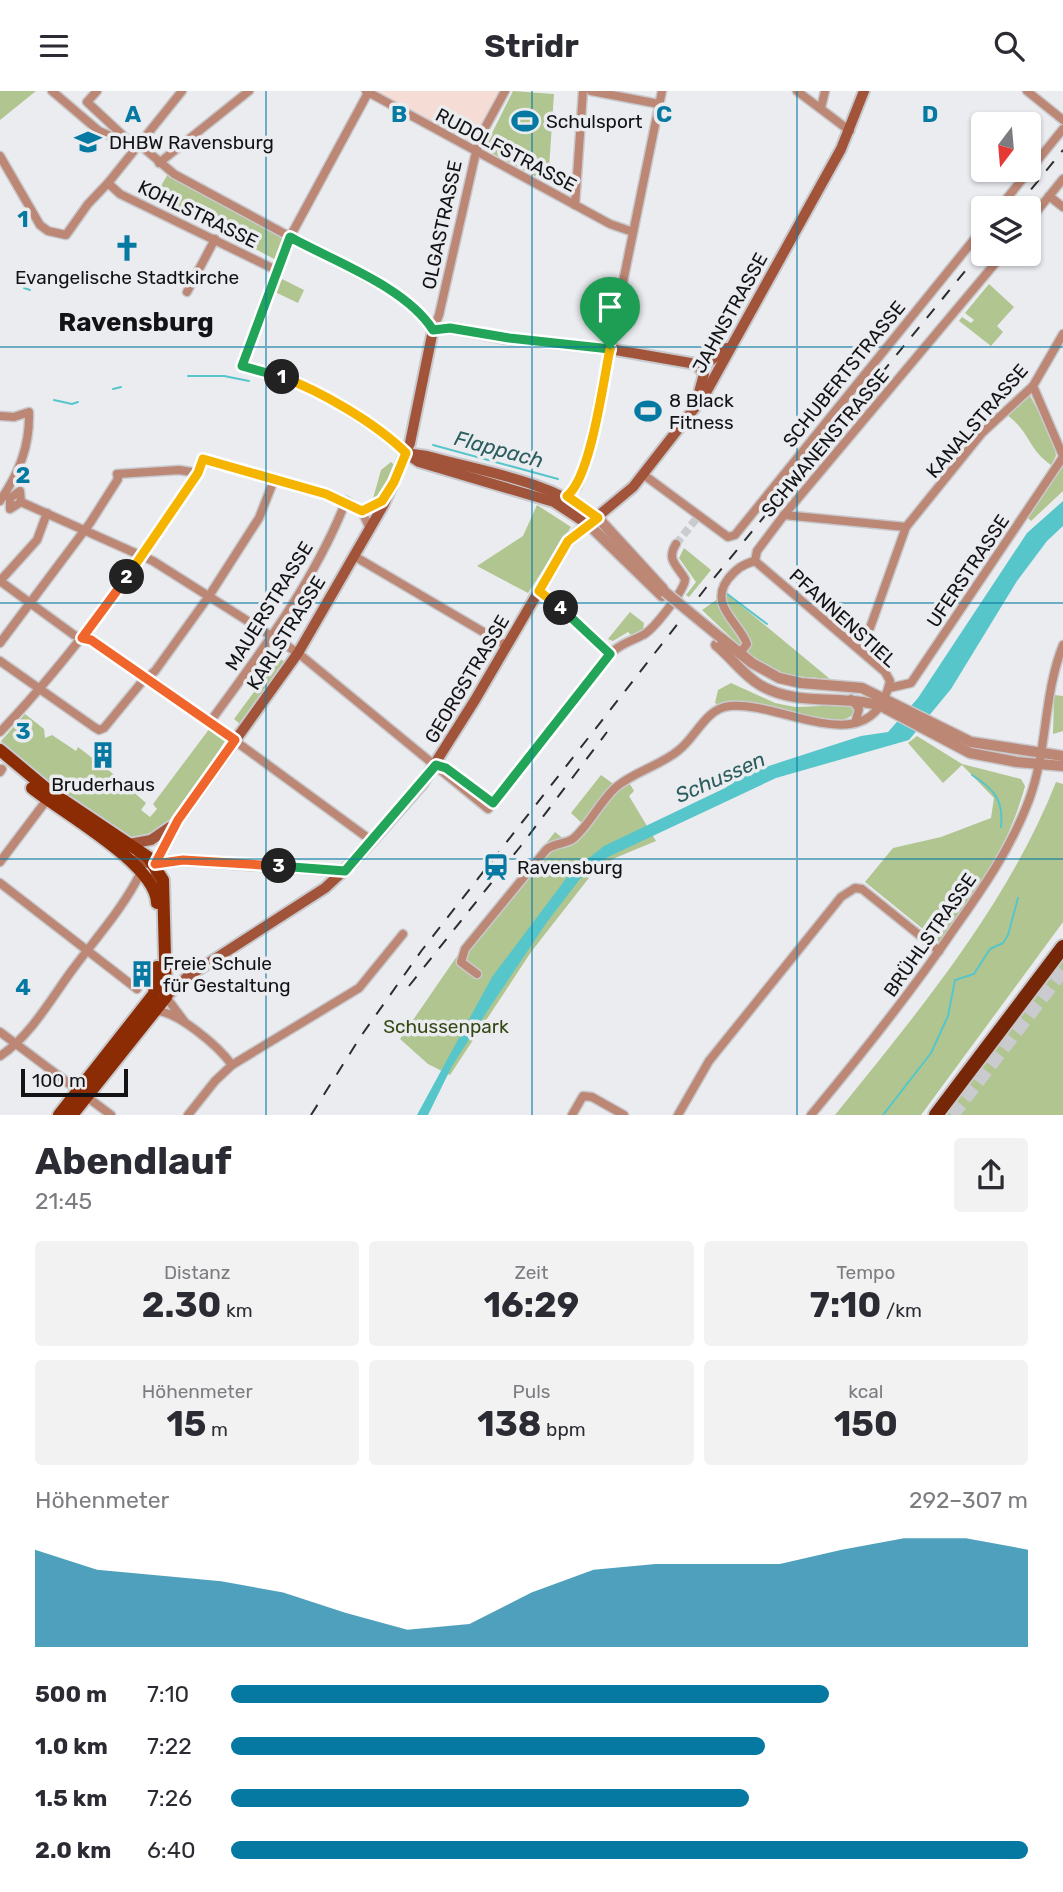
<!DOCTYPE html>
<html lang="de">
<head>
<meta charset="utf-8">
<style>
	:root { --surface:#fff; --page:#f2f2f3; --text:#2b2b33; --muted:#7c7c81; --accent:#0579a2 }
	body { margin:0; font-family:Rubik,sans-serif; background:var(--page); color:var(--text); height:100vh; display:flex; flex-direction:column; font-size:26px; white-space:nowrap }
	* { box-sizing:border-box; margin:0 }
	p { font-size:23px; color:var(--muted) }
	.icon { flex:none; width:38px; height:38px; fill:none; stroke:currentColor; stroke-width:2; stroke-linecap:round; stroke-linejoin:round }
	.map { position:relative; height:1024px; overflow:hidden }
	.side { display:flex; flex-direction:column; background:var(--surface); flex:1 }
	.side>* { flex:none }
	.needle { width:46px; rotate:196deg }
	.tools { position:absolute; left:971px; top:21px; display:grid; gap:14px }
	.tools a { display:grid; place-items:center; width:70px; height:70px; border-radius:7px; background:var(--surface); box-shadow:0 2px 5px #0004; font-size:35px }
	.scale { position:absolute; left:21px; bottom:18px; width:107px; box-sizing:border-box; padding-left:7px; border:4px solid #131315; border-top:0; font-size:19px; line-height:24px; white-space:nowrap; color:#131315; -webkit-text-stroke:5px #eaecf0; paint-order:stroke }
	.pin { position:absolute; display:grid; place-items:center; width:60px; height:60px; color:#fff; margin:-72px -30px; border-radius:50% 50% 50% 0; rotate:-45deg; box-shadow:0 0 7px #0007 }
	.pin .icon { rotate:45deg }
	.km { position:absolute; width:35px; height:35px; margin:-18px; border-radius:50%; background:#222; color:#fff; font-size:19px; line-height:35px; text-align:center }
	.round { display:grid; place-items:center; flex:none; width:74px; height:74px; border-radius:7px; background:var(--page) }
	.summary { display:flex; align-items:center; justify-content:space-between; height:119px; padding:0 35px }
	h1 { font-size:38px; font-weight:700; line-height:52px }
	.metrics { display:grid; grid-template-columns:repeat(3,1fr); gap:10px; height:119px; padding:7px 35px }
	.metrics div { display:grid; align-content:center; border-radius:7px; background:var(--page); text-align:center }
	.metrics b { font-size:35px; font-weight:700 }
	.metrics small { font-size:19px; font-weight:400 }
	.metrics p { font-size:19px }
	.chart { height:196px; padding:14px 35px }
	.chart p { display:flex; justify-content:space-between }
	.chart svg { width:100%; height:126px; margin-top:7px; fill:var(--accent); opacity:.7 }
	ul { padding:0 35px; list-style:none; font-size:23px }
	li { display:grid; grid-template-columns:112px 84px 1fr; align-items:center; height:52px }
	li i { height:18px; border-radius:9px; background:var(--accent) }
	header { display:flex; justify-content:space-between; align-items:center; height:91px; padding:0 35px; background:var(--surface); font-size:32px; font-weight:700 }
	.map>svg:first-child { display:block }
</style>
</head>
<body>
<header><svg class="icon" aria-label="menu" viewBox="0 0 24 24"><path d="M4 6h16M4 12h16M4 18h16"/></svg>Stridr<svg class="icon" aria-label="search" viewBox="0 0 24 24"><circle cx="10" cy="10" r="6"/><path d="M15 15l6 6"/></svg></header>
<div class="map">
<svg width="1063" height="1024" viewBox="0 0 1063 1024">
	<rect width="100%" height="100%" fill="#eaecf0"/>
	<!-- education -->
	<path fill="#f5dcd5" d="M 369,0 L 505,0 L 476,61 Z"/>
	<!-- green -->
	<g fill="#b0c590">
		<path d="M 0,0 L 36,0 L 0,29 Z"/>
		<path d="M 513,0 L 554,3 L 548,92 L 484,58 Z"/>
		<path d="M 168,83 L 288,147 L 278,170 L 155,105 Z"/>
		<path d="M 282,188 L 304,199 L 298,212 L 275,201 Z"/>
		<path d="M 989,193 L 1014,216 L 997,235 L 1003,241 L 991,255 L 959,230 L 962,226 L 971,232 L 974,229 L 965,222 Z"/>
		<path d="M 1029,303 L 1053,347 L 1056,365 L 1051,374 C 1027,357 1031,342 1007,324 Z"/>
		<path d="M 391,371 L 395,375 L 379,406 L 372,411 L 381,379 Z"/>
		<path d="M 1063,375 L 1063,400 L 1031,430 L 1028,427 Z"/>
		<path d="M 537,414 L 571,436 L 528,502 L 477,475 L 523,445 Z"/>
		<path d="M 684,457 L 711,479 L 689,506 L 686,504 L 696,491 L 679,467 Z"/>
		<path d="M 726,502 L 830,588 L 781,584 L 759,573 L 702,519 Z"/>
		<path d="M 630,521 L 644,532 L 643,538 L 631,544 L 628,541 L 613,550 L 608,548 Z"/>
		<path d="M 279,567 L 285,571 L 240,633 L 234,628 Z"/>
		<path d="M 731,592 L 775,612 L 795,616 L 847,614 L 853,616 L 853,624 C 818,648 758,596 719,614 L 715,612 L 718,599 Z"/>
		<path d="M 1054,604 L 1063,605 L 1063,640 L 1053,643 Z"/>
		<path d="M 25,623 L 44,638 L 45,647 L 52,644 L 76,660 L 78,656 L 95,669 L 97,677 L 105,676 L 146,712 L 141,719 L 150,726 L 157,718 L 153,713 L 210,637 L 225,650 C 203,683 174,749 128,746 L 52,695 L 1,650 Z"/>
		<path d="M 917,645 L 962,673 L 1021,688 L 1025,695 C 1009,756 975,802 939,851 L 865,791 L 893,757 L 941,746 L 991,727 L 994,707 L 962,674 L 943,692 L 908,652 Z"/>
		<path d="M 601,684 L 619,697 L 630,693 L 634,700 L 629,705 L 656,750 L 615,767 L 592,783 L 531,861 L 450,984 L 428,973 L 400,948 L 455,868 L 555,741 L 571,754 L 575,740 L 586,736 L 571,722 Z"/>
		<path d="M 1056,691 L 1063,693 L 1063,831 L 921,1024 L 835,1024 C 918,921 1007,815 1056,691 Z"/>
		<path d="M 1063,866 L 1063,1024 L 943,1024 Z"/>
	</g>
	<!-- water -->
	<path fill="#57c6cb" d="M 1063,410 L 1063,435 L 1047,450 L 1017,490 L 951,598 L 909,649 L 776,687 L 608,766 L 580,788 L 547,831 L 488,919 L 452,975 L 428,1024 L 417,1024 L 492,886 L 571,781 L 604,755 L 725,697 L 747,682 L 861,645 L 888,641 L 918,607 L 1027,442 Z"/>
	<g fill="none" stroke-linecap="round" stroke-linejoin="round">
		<!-- stream -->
		<g stroke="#57c6cb" stroke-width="2">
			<path d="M 24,197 L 30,199"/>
			<path d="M 188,285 L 224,285 L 249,290"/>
			<path d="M 113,298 L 121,296"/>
			<path d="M 54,309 L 72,313 L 78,311"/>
			<path d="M 433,354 L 558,388"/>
			<path d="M 726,502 L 767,533"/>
			<path d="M 972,684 C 994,698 1004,709 1001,736"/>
			<path d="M 883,1024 L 931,962 L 948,925 L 955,889 L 974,883 L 990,858 L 1003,852 L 1008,844 L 1018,807"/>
		</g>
		<!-- minor-tunnel -->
		<path stroke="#cacbcf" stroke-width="8" stroke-dasharray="8 4" stroke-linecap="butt" d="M 676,453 L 696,428"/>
		<!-- trunk-tunnel -->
		<path stroke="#cacbcf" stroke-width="14" stroke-dasharray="14 7" stroke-linecap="butt" d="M 952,1024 L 1063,879"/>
		<defs>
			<g id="minor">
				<path d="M 52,0 L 99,40 L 126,52 L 139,53"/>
				<path d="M 97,0 L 87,11 L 131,52"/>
				<path d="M 366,0 L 610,133 L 633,141"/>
				<path d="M 369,0 L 290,146 L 242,275 L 312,297 L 391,348 L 406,362"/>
				<path d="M 591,0 L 659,13"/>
				<path d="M 797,0 L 850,40"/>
				<path d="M 1027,0 L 1063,29"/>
				<path d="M 821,17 L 825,0"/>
				<path d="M 139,53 L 174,83 L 387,198 L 416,217 L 433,239"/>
				<path d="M 0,65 L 40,134 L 48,140 L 66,144 L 88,113 L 108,92 L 182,0"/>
				<path d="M 159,72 L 249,0"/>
				<path d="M 108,92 L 120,103 L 276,179"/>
				<path d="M 1049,105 L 1063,116"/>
				<path d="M 575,114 L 583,0"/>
				<path d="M 999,117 L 1063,38"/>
				<path d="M 1029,130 L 1063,88"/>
				<path d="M 187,201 L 215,148"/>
				<path d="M 433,239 L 439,224 L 476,61 L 481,44 L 505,0"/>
				<path d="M 1033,295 L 1063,365"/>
				<path d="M 0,325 L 14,326 L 29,321 C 30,355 19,382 0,410"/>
				<path d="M 644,384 L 728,446 L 735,444 L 984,136"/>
				<path d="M 4,404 L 10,407 L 20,400 L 21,411"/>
				<path d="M 567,405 L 577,396 L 586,372 L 662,0"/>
				<path d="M 10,407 L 10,418 L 21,411"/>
				<path d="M 21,411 L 153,470 L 298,562 L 488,718 L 610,563 C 621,552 630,551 643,544 C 653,539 685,499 685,488 C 677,474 666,469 676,453"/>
				<path d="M 362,420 L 376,414 L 385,404"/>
				<path d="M 784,424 L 906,436 L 982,342 L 1033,295 L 1063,243"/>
				<path d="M 354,465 L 507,555"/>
				<path d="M 755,470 L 757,460 L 784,424 L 1003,163"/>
				<path d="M 0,490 L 74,544 L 91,549 L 160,595 L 372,750"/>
				<path d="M 0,490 L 37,449 L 47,422"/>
				<path d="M 539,500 L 553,509 L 610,563"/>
				<path d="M 0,552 L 90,432 L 118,388 L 117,383 L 179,379 L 198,382"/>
				<path d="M 855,555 L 870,537 L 906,436"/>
				<path d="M 739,563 L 747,553 C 739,531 708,514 728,488 C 736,478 743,473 755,470"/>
				<path d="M 0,570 L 94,636 L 99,639 L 104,637 L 141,592 L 155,580 L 209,505 L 259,427 L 274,389"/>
				<path d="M 889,597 L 911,592 L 1063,366"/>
				<path d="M 851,608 L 859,618 L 855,632"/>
				<path d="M 210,631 C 261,561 314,491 346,410"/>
				<path d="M 0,641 C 76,562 137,473 198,382 L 203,368 L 346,410 L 362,420 L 370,438"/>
				<path d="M 436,674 L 446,677 L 493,712"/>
				<path d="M 0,681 L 2,678"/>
				<path d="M 0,771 L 49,706"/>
				<path d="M 0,792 L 137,898"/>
				<path d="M 477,883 L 461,871 L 465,858 L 546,759 C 554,751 566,754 574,747 C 590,733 599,712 615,697 C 633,681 660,675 679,659 C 696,646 706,617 730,615 C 782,610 872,674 890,590 L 885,581 L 755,470"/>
				<path d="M 166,906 L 184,930"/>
				<path d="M 154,920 C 176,918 220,957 232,974"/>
				<path d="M 0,941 L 111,1024"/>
				<path d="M 0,965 C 30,946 52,906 73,878 C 96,847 124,816 141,781"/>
				<path d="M 188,1024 L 215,990 L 232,974 L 359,897 L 403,843"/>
				<path d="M 572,1024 L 583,1005 L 592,1006 L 624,1024"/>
				<path d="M 678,1024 L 709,970 L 841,806 L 855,797 L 862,798 L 939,860"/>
				<path d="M 811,1024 C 861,964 910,903 954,838 C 983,797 1011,757 1029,709 C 1048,658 1043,604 1063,554"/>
			</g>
			<g id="tertiary">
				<path d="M 598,427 L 663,498"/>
				<path d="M 589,434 L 662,505"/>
				<path d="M 721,547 L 752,572 L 779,587 L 801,592 L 862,597 L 971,651 L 1063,665"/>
				<path d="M 716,554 C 731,566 743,584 760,594 C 797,616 841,603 881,615 L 970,662 L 1017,671 L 1063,675"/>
			</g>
			<g id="secondary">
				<path d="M 696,273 L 704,283 L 699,301"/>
				<path d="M 406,362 L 427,365 C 485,381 550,390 598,427"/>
				<path d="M 407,363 L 419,371 L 554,411 L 589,434"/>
				<path d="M 129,753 L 151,749 L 170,736"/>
				<path d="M 130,769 L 155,773 L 183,769 L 345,780"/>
				<path d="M 157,802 L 155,773 L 178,729 L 298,562 L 384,413 L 410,352 L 433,239 L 450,237 L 505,247 L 610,258 L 696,273 L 710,270 L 727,257"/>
				<path d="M 166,906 L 187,886 L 325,797 L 353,771 L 422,693 L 475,609 L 568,450 L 633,396 L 704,305 L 841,58 L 864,0"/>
			</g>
			<g id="primary">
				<path d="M 0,659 L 48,699 L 148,766 L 163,789 L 166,906 L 72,1024"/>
				<path d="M 32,697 C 63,722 156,773 157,812"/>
				<path d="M 59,1024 L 154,903 L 157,876"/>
			</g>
			<path id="trunk" d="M 936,1024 L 1063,856"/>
		</defs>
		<!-- minor casing -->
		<use href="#minor" stroke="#c8c9cd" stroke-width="11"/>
		<!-- tertiary casing -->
		<use href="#tertiary" stroke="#c8c9cd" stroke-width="13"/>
		<!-- secondary casing -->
		<use href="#secondary" stroke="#c8c9cd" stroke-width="14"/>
		<!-- primary casing -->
		<use href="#primary" stroke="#c8c9cd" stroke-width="16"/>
		<!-- trunk casing -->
		<use href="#trunk" stroke="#c8c9cd" stroke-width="18"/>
		<!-- minor -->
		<use href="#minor" stroke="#bd8775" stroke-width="8"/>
		<!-- tertiary -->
		<use href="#tertiary" stroke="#bd8775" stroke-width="10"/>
		<!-- secondary -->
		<use href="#secondary" stroke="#a2543b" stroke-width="10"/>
		<!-- primary -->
		<use href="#primary" stroke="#8b2c04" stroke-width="12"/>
		<!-- trunk -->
		<use href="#trunk" stroke="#762708" stroke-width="14"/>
		<!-- rail -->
		<g stroke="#2c2d2f" stroke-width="2" stroke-dasharray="12 12" stroke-linecap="butt">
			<path d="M 1016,117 L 1063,59"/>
			<path d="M 409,895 L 520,756 L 607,641"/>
			<path d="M 311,1024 L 361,945 L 422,859 L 705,498 L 984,157"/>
		</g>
		<defs>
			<path id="tertiary-bridge" d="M 665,501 L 721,547"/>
		</defs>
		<!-- tertiary-bridge casing -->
		<use href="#tertiary-bridge" stroke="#c8c9cd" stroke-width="13" stroke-linecap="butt"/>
		<!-- tertiary-bridge -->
		<use href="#tertiary-bridge" stroke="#bd8775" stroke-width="10"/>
	</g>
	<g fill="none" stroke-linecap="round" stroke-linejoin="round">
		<defs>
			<path id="split-1" d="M 282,286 L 242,275 L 290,146 C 335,171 406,196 433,239 L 450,237 L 509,247 L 610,258"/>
			<path id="split-2" d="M 127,486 L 198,382 L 203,368 L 326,403 L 362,420 L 382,410 L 394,391 L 406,362 C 377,333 321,300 282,286"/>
			<path id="split-3" d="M 127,486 L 82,547 L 91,549 L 235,649 L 178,729 L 155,773 L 183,769 L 279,775"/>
			<path id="split-4" d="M 279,775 L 345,780 L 436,674 L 446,677 L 493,712 L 610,563 L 561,517"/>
			<path id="split-5" d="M 561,517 L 539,500 L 568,450 L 598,427 L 567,405 C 591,386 603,291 610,258"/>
		</defs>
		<!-- split-1 casing -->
		<use href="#split-1" stroke="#fff" stroke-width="14"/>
		<!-- split-2 casing -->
		<use href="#split-2" stroke="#fff" stroke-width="14"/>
		<!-- split-3 casing -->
		<use href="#split-3" stroke="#fff" stroke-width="14"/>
		<!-- split-4 casing -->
		<use href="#split-4" stroke="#fff" stroke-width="14"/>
		<!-- split-5 casing -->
		<use href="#split-5" stroke="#fff" stroke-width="14"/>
		<!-- split-1 -->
		<use href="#split-1" stroke="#22a559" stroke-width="9"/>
		<!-- split-2 -->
		<use href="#split-2" stroke="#f5b400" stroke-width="9"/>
		<!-- split-3 -->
		<use href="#split-3" stroke="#f0652b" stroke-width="9"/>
		<!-- split-4 -->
		<use href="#split-4" stroke="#22a559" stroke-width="9"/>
		<!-- split-5 -->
		<use href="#split-5" stroke="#f5b400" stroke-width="9"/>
	</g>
	<!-- grid -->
	<path fill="none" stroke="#0579a2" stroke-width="2" stroke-opacity="0.55" d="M 266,0 L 266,1024M 532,0 L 532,1024M 797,0 L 797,1024M 0,256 L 1063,256M 0,512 L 1063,512M 0,768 L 1063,768"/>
	<!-- icons -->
	<defs>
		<symbol id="stadium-bare" viewBox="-9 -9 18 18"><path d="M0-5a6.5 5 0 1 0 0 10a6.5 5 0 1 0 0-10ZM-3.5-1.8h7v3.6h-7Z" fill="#0579a2" stroke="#eaecf0" stroke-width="2.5" paint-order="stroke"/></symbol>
		<symbol id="university-bare" viewBox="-9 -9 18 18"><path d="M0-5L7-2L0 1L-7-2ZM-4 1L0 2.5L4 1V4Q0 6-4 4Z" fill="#0579a2" stroke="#eaecf0" stroke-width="2.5" paint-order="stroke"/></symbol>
		<symbol id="church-bare" viewBox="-9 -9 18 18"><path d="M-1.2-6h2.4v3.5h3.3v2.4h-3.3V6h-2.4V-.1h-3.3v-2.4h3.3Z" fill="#0579a2" stroke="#eaecf0" stroke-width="2.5" paint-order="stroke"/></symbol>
		<symbol id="building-bare" viewBox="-9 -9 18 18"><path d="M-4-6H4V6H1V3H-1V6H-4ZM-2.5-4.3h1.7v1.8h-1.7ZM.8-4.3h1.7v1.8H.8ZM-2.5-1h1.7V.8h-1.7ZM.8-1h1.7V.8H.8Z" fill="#0579a2" stroke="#eaecf0" stroke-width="2.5" paint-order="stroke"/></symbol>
		<symbol id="station-bare" viewBox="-9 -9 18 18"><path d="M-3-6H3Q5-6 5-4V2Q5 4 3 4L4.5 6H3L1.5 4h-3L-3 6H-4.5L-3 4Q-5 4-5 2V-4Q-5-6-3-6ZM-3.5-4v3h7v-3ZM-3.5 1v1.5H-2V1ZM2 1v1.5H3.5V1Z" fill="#0579a2" stroke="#eaecf0" stroke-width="2.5" paint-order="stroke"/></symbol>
	</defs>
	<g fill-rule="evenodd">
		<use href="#stadium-bare" x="506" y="11" width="38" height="38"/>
		<use href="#university-bare" x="69" y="32" width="38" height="38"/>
		<use href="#church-bare" x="108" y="138" width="38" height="38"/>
		<use href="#stadium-bare" x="629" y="301" width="38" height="38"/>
		<use href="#building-bare" x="84" y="645" width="38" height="38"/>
		<use href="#station-bare" x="477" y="757" width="38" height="38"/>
		<use href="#building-bare" x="123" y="864" width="38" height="38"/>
	</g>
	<g text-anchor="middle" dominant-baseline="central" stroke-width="7" stroke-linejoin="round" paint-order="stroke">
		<!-- poi labels -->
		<g font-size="19" fill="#131315" stroke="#eaecf0" text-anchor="start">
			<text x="546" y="30">Schulsport</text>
			<text x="109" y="51">DHBW Ravensburg</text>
			<text x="127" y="186" text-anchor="middle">Evangelische Stadtkirche</text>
			<text x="669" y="309">8 Black<tspan x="669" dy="22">Fitness</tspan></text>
			<text x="103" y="693" text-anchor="middle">Bruderhaus</text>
			<text x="517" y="776">Ravensburg</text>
			<text x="163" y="872">Freie Schule<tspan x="163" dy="22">für Gestaltung</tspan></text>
		</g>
		<!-- street labels -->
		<g font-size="19" fill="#131315" stroke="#eaecf0">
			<text transform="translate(506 59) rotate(28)">RUDOLFSTRASSE</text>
			<text transform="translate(198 123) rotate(26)">KOHLSTRASSE</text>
			<text transform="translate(442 134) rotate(-78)">OLGASTRASSE</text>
			<text transform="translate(730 222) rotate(-61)">JAHNSTRASSE</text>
			<text transform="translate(844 283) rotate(-51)">SCHUBERTSTRASSE</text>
			<text transform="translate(977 330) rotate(-49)">KANALSTRASSE</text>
			<text transform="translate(825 352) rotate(-50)">SCHWANENSTRASSE</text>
			<text transform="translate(968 480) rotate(-56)">UFERSTRASSE</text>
			<text transform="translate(269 515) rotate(-58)">MAUERSTRASSE</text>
			<text transform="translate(843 527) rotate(42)">PFANNENSTIEL</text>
			<text transform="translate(286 542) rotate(-58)">KARLSTRASSE</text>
			<text transform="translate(467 588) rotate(-59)">GEORGSTRASSE</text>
			<text transform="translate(930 844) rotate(-55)">BRÜHLSTRASSE</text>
		</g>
		<!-- park labels -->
		<g font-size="19" fill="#364814" stroke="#eaecf0">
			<text x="446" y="935">Schussenpark</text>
		</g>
		<!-- water labels -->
		<g font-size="21" font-style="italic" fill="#2c5d5f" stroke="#eaecf0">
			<text transform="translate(499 358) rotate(15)">Flappach</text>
			<text transform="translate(720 686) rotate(-24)">Schussen</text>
		</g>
		<!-- district labels -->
		<g font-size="26" font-weight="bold" fill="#131315" stroke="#eaecf0">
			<text x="136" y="231">Ravensburg</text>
		</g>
	</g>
	<g font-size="23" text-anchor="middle" font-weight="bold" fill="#0579a2" stroke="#eaecf0" stroke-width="7" stroke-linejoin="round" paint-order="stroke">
		<text x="133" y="31">A</text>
		<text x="399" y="31">B</text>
		<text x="664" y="31">C</text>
		<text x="930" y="31">D</text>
		<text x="23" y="136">1</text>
		<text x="23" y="392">2</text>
		<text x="23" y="648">3</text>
		<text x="23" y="904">4</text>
	</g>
</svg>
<div class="tools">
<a><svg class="needle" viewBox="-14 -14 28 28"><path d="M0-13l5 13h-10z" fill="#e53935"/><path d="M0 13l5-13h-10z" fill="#7c7c81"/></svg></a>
<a><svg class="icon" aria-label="layers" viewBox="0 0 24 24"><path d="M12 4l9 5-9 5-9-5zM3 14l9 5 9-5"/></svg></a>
</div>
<div class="scale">100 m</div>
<div class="pin" style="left:610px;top:258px;background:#1e9e55"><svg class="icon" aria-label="arrive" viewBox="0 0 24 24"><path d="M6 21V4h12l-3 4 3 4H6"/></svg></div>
<b class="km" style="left:282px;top:286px">1</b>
<b class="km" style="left:127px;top:486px">2</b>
<b class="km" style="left:279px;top:775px">3</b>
<b class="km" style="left:561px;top:517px">4</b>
</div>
<section class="side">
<div class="summary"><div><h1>Abendlauf</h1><p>21:45</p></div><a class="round"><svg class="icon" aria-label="share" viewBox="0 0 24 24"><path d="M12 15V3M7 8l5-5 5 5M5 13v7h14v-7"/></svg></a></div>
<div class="metrics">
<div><p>Distanz</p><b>2.30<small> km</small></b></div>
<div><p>Zeit</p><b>16:29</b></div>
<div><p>Tempo</p><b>7:10<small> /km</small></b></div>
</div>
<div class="metrics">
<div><p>Höhenmeter</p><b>15<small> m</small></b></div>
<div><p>Puls</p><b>138<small> bpm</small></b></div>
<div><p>kcal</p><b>150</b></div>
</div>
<div class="chart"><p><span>Höhenmeter</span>292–307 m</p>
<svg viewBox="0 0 160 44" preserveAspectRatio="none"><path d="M0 44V10L10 17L20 19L30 21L40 25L50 32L60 38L70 36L80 25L90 17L100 15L110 15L120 15L130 10L140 6L150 6L160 10V44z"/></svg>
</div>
<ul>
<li><b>500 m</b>7:10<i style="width:75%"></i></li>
<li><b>1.0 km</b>7:22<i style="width:67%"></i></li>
<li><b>1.5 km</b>7:26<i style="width:65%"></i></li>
<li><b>2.0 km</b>6:40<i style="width:100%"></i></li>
</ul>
</section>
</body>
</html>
